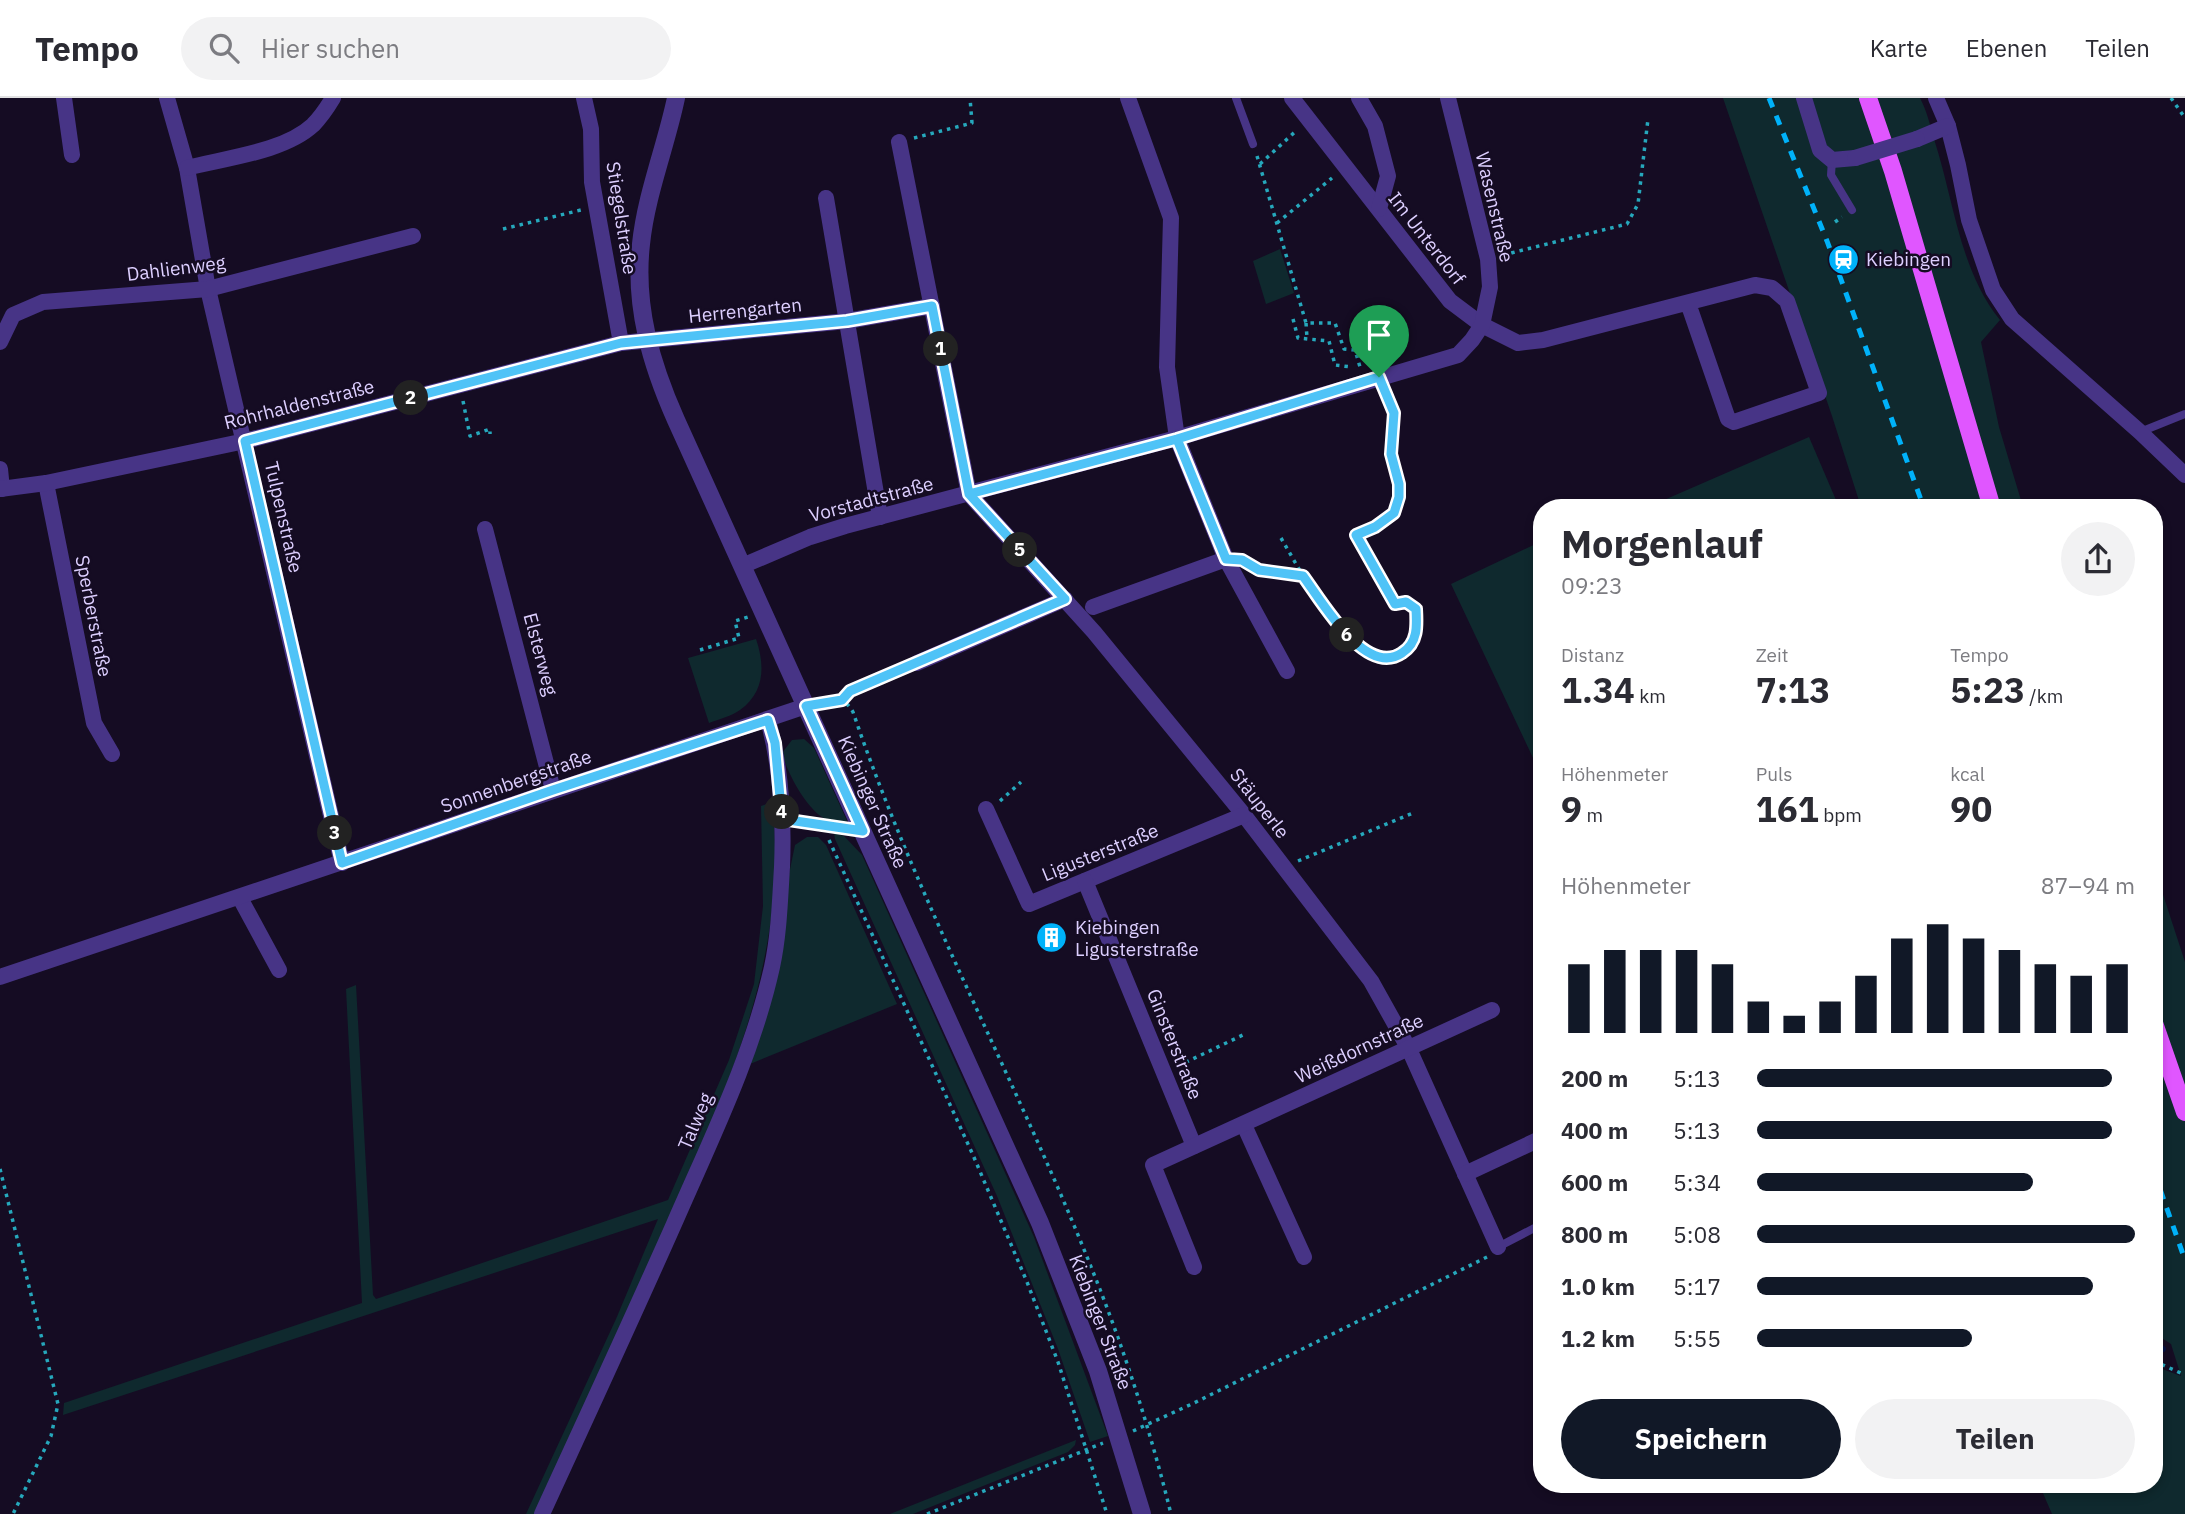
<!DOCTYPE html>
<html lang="de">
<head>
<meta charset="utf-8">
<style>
	:root { --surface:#fff; --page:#f2f2f3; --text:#2b2b33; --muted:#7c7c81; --line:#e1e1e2; --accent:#111827 }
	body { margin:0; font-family:"IBM Plex Sans",sans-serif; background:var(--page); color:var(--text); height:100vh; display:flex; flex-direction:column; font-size:26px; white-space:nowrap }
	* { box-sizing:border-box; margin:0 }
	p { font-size:23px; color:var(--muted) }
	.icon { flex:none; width:38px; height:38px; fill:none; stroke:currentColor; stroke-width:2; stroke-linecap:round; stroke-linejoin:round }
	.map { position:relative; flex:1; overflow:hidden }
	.side { position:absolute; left:1533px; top:401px; width:630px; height:994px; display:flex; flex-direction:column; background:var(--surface); border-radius:28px; box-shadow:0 4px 10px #0003 }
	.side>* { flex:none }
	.pin { position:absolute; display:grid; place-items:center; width:60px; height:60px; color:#fff; margin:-72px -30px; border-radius:50% 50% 50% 0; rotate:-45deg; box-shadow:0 0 7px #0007 }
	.pin .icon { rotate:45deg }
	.km { position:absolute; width:35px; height:35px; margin:-18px; border-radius:50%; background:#222; color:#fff; font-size:19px; line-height:35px; text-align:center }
	.round { display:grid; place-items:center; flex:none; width:74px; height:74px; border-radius:37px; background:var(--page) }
	.head { display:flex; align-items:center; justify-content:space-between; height:119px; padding:0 28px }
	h1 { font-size:38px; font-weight:800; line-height:52px }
	.stats { display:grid; grid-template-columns:repeat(3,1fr); gap:10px; height:119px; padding:7px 28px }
	.stats div { display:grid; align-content:center }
	.stats b { font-size:35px; font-weight:800 }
	.stats small { font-size:19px; font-weight:400 }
	.stats p { font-size:19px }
	.chart { height:196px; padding:14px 28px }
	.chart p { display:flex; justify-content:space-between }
	.chart svg { width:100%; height:126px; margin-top:7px; stroke:var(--accent); stroke-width:6 }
	.action { display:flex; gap:14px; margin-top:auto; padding:14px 28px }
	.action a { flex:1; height:80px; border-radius:42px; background:var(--accent); color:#fff; font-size:28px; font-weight:800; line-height:80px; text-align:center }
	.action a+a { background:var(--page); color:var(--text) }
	ul { padding:0 28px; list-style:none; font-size:23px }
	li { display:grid; grid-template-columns:112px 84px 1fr; align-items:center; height:52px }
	li i { height:18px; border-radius:9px; background:var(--accent) }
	header { display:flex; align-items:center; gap:42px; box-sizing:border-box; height:98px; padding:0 35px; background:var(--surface); border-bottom:2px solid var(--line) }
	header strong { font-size:33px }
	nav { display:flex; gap:38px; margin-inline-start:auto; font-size:24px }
	.search { width:490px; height:63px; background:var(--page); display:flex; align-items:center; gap:18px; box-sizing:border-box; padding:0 24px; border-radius:38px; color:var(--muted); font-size:26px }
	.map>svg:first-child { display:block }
</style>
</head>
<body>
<header>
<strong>Tempo</strong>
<div class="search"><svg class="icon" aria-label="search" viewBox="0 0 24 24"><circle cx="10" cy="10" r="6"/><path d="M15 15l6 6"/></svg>Hier suchen</div>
<nav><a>Karte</a><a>Ebenen</a><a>Teilen</a></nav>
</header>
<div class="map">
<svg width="2185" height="1416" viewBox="0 0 2185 1416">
	<rect width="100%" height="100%" fill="#150c23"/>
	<!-- green -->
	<g fill="#0f292e">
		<path d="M 1723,0 L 1920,0 C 1927,13 1930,27 1934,41 C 1954,102 1959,171 2000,222 L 1981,244 L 1999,329 L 2023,409 L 1861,409 L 1832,318 Z"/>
		<path d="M 1280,151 L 1294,195 L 1266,206 L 1253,163 Z"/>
		<path d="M 1809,339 L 1839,409 L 1668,409 L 1664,402 Z"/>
		<path d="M 1542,443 L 1542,679 L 1451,486 Z"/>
		<path d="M 756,541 C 765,567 765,594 740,612 C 732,618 719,621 709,625 L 688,560 Z"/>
		<path d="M 804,641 L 814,650 L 847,723 C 840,723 831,724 825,721 C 805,709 788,676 782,655 L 792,642 Z"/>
		<path d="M 772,704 C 791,865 720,1007 656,1150 C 616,1238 576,1327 536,1416 L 526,1416 L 616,1221 L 658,1121 L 63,1317 L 64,1305 L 362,1205 L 346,891 L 356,887 L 373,1197 L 376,1201 L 668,1102 L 729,962 L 754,886 L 763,808 L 761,708 Z"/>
		<path d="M 834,735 L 844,738 L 862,757 L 1034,1139 L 1108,1338 L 1090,1344 L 1058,1251 L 997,1098 L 835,741 Z"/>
		<path d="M 807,739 L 818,739 L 826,747 L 897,906 L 750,966 L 795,747 Z"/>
		<path d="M 2154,769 L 2185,864 L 2185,1416 L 2052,1416 L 2039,1386 L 2154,1386 L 2154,1268 L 2181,1278 L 2171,1246 L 2154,1235 Z"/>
		<path d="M 1076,1342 L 1075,1347 L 1068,1354 L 913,1416 L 890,1416 Z"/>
	</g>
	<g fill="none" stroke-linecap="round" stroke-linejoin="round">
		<!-- stream -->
		<path stroke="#061143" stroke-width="6" d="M 2154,1247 L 2163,1251"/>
		<!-- path -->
		<g stroke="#26a8bc" stroke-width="3.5" stroke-dasharray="3.5 5" stroke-linecap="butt">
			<path d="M 2171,0 L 2185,20"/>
			<path d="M 914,40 L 972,25 L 970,0"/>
			<path d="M 1257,58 L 1306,225 L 1335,225 L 1344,251 L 1355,252 L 1360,269"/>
			<path d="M 1260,66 L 1297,32"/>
			<path d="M 1835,124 L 1842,119"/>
			<path d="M 1277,125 L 1332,80"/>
			<path d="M 503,131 L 581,112"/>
			<path d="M 1503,157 L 1627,126 L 1638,106 L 1648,21"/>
			<path d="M 1293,221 L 1298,240 L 1329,243 L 1335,267 L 1351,269"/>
			<path d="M 1306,225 L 1307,240"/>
			<path d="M 463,303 L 470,338 L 490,331 L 490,336"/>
			<path d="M 1281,440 L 1303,478"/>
			<path d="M 1248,465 L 1259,472 L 1303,478 C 1321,502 1365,580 1402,555 C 1418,545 1417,527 1416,511 L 1406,504 L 1395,506 L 1356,437 L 1375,429 L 1393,415 L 1399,399 L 1399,386 L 1391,356 L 1394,315 L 1385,295"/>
			<path d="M 700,552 L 739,540 L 735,523 L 748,519"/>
			<path d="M 842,602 L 850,593 L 902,572"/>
			<path d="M 822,604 C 837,601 845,600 853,614 C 920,811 1023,994 1099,1189 C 1128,1263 1152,1339 1171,1416"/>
			<path d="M 1000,703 L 1021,684"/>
			<path d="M 829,742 L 973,1057 L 1027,1184 L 1058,1264 L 1107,1416"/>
			<path d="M 1298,763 L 1413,715"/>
			<path d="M 1178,968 L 1245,936"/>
			<path d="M 0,1071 L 58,1306 L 51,1338 L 13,1416"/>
			<path d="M 2154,1263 L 2185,1277"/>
			<path d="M 1133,1333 L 1194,1305 L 1487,1159"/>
			<path d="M 927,1416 L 1103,1345"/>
		</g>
		<!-- service -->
		<g stroke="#473486" stroke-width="8">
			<path d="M 1236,0 L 1253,46"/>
			<path d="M 1832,62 L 1831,77 L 1852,112"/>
			<path d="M 2140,334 L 2185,316"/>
			<path d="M 782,721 L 863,733"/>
			<path d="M 1498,1149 L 1542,1126"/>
		</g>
		<!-- minor -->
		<g stroke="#473486" stroke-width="16">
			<path d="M 64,0 L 72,57"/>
			<path d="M 167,0 L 187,70 L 208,191 L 342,765"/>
			<path d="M 584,0 L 591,31 L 592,84 L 621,245"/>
			<path d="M 1128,0 L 1171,120 L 1167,269 L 1177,340 L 1226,461 L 1287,573"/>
			<path d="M 1292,0 L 1450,203 L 1482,227 L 1518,245 L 1543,242 L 1755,187 L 1772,190 L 1787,203 L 1819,295 L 1734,324 L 1728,321 L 1688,205"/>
			<path d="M 1359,0 L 1375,28 L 1388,78 L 1379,111"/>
			<path d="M 1804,0 L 1820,52 L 1832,62 L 1855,60"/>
			<path d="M 1936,0 L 1948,28 L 1958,67 L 1969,122 L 1993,192 L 2012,221 L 2140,334 L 2185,377"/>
			<path d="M 1917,41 L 1948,28"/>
			<path d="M 899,44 L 969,396 L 1094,534 L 1244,717 L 1371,883 L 1409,951 L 1498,1149"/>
			<path d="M 187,70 C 225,60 284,54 313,27 C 321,19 327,10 333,0"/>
			<path d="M 826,100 L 880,419"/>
			<path d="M 0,244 L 13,217 L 43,204 L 208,191 L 413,138"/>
			<path d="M 0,371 L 2,391"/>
			<path d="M 46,385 L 94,625 L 112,656"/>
			<path d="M 0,391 L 46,385 L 245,343 L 621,245 L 847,223 L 932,208"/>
			<path d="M 485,431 L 553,692"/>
			<path d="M 742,468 L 810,439 L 845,428 L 1177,340 L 1458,257 L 1472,242 L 1482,227 L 1490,189 L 1488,161 L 1448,0"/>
			<path d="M 1093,509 L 1226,461"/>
			<path d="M 917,565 L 1065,501"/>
			<path d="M 986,711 L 1029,806 L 1244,717"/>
			<path d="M 1085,783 L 1194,1048"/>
			<path d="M 240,800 L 279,872"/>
			<path d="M 0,879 L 806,608"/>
			<path d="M 1244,1027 L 1304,1159"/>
			<path d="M 1465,1076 L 1542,1040"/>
			<path d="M 1194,1169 L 1153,1067 L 1492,912"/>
			<path d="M 542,1416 C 586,1320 631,1223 674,1126 C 710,1043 752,959 772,869 C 779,837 780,802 782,769 C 784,720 781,669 768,622"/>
		</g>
		<!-- tertiary -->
		<path stroke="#473486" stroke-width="18" d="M 676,0 C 666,48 646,97 641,146 C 634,208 651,266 676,322 L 1040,1125 L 1098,1273 L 1142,1416"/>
		<!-- primary -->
		<g stroke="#e056ff" stroke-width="18">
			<path d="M 1868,0 L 1893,73 L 1992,410"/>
			<path d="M 2154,925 L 2185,1014"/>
		</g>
		<!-- rail -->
		<g stroke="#00b2fa" stroke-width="5" stroke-dasharray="10 9" stroke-linecap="butt">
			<path d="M 1769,0 L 1827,143 L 1924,410"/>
			<path d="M 2154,1074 L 2185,1162"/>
		</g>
		<!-- minor-bridge -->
		<path stroke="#473486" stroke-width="16" d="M 1855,60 L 1917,41"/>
	</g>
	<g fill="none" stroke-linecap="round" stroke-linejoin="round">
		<defs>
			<path id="route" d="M 1379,279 L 1177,341 L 969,396 L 932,208 L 847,223 L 621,245 L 245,343 L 342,765 L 553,692 L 768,622 L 775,645 L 782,721 L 863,733 L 806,608 L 842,602 L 850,593 L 1065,501 L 969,396 L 1177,341 L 1226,461 L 1242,462 L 1259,472 L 1303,478 C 1321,502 1365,580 1402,555 C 1418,545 1417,528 1416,511 L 1406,504 L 1395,506 L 1356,437 L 1375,429 L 1394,415 L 1399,399 L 1399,386 L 1391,356 L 1394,315 L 1379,279"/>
		</defs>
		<!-- route casing -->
		<use href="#route" stroke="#fff" stroke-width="14"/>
		<!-- route -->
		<use href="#route" stroke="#4fc3f7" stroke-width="9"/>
	</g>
	<!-- icons -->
	<defs>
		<symbol id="station-disc" viewBox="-11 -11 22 22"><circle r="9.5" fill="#00b2fa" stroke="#150c23"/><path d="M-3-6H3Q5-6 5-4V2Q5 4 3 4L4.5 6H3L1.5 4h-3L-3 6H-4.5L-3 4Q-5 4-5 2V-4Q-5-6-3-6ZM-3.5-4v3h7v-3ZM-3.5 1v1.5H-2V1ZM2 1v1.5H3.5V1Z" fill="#fff"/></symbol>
		<symbol id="building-disc" viewBox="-11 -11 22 22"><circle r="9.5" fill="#00b2fa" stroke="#150c23"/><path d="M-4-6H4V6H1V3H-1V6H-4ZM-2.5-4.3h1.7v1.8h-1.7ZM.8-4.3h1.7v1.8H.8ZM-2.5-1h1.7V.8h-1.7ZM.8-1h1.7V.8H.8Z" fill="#fff"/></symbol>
	</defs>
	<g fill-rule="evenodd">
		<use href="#station-disc" x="1826" y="144" width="35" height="35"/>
		<use href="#building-disc" x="1034" y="822" width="35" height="35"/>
	</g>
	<g text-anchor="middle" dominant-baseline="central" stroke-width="5" stroke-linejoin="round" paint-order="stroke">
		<!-- street labels -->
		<g font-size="19" fill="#ddcfff" stroke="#150c23">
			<text transform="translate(1495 109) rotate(77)">Wasenstraße</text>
			<text transform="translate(622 120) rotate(81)">Stiegelstraße</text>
			<text transform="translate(1427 140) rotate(52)">Im Unterdorf</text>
			<text transform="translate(176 170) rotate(-7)">Dahlienweg</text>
			<text transform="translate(745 212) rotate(-6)">Herrengarten</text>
			<text transform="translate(299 306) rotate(-14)">Rohrhaldenstraße</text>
			<text transform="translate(871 401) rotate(-15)">Vorstadtstraße</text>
			<text transform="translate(284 419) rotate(77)">Tulpenstraße</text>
			<text transform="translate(94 518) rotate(79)">Sperberstraße</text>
			<text transform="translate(541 556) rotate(75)">Elsterweg</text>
			<text transform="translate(516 683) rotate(-19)">Sonnenbergstraße</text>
			<text transform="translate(873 704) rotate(66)">Kiebinger Straße</text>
			<text transform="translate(1260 705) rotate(52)">Stäuperle</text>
			<text transform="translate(1100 754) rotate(-22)">Ligusterstraße</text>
			<text transform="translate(1175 946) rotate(68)">Ginsterstraße</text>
			<text transform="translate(1359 950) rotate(-25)">Weißdornstraße</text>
			<text transform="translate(695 1023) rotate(-67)">Talweg</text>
			<text transform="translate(1101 1224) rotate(69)">Kiebinger Straße</text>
		</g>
		<!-- poi labels -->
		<g font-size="19" fill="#ddcfff" stroke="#150c23" text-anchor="start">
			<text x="1866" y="161">Kiebingen</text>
			<text x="1075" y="829">Kiebingen<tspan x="1075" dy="22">Ligusterstraße</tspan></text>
		</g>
	</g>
</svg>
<div class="pin" style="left:1379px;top:279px;background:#1e9e55"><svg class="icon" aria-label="arrive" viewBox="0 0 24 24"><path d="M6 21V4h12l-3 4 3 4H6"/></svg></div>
<b class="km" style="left:941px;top:251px">1</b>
<b class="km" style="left:411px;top:300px">2</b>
<b class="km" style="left:335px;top:735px">3</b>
<b class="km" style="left:782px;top:714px">4</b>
<b class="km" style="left:1020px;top:452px">5</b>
<b class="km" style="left:1347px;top:537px">6</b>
<section class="side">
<div class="head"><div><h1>Morgenlauf</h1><p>09:23</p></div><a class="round"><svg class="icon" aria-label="share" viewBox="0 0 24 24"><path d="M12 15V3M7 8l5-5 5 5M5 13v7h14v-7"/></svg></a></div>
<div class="stats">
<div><p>Distanz</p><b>1.34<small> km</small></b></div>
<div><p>Zeit</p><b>7:13</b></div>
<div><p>Tempo</p><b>5:23<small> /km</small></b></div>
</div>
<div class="stats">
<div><p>Höhenmeter</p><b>9<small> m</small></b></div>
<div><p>Puls</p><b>161<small> bpm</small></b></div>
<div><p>kcal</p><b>90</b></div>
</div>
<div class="chart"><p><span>Höhenmeter</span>87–94 m</p>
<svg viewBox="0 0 160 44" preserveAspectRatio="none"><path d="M5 44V20M15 44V15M25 44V15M35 44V15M45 44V20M55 44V33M65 44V38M75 44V33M85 44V24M95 44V11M105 44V6M115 44V11M125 44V15M135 44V20M145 44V24M155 44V20"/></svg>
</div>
<ul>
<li><b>200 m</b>5:13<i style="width:94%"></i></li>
<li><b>400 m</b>5:13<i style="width:94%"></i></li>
<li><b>600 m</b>5:34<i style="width:73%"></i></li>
<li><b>800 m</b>5:08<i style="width:100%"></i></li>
<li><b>1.0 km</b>5:17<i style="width:89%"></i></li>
<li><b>1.2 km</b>5:55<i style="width:57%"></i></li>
</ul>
<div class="action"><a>Speichern</a><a>Teilen</a></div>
</section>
</div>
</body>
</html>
